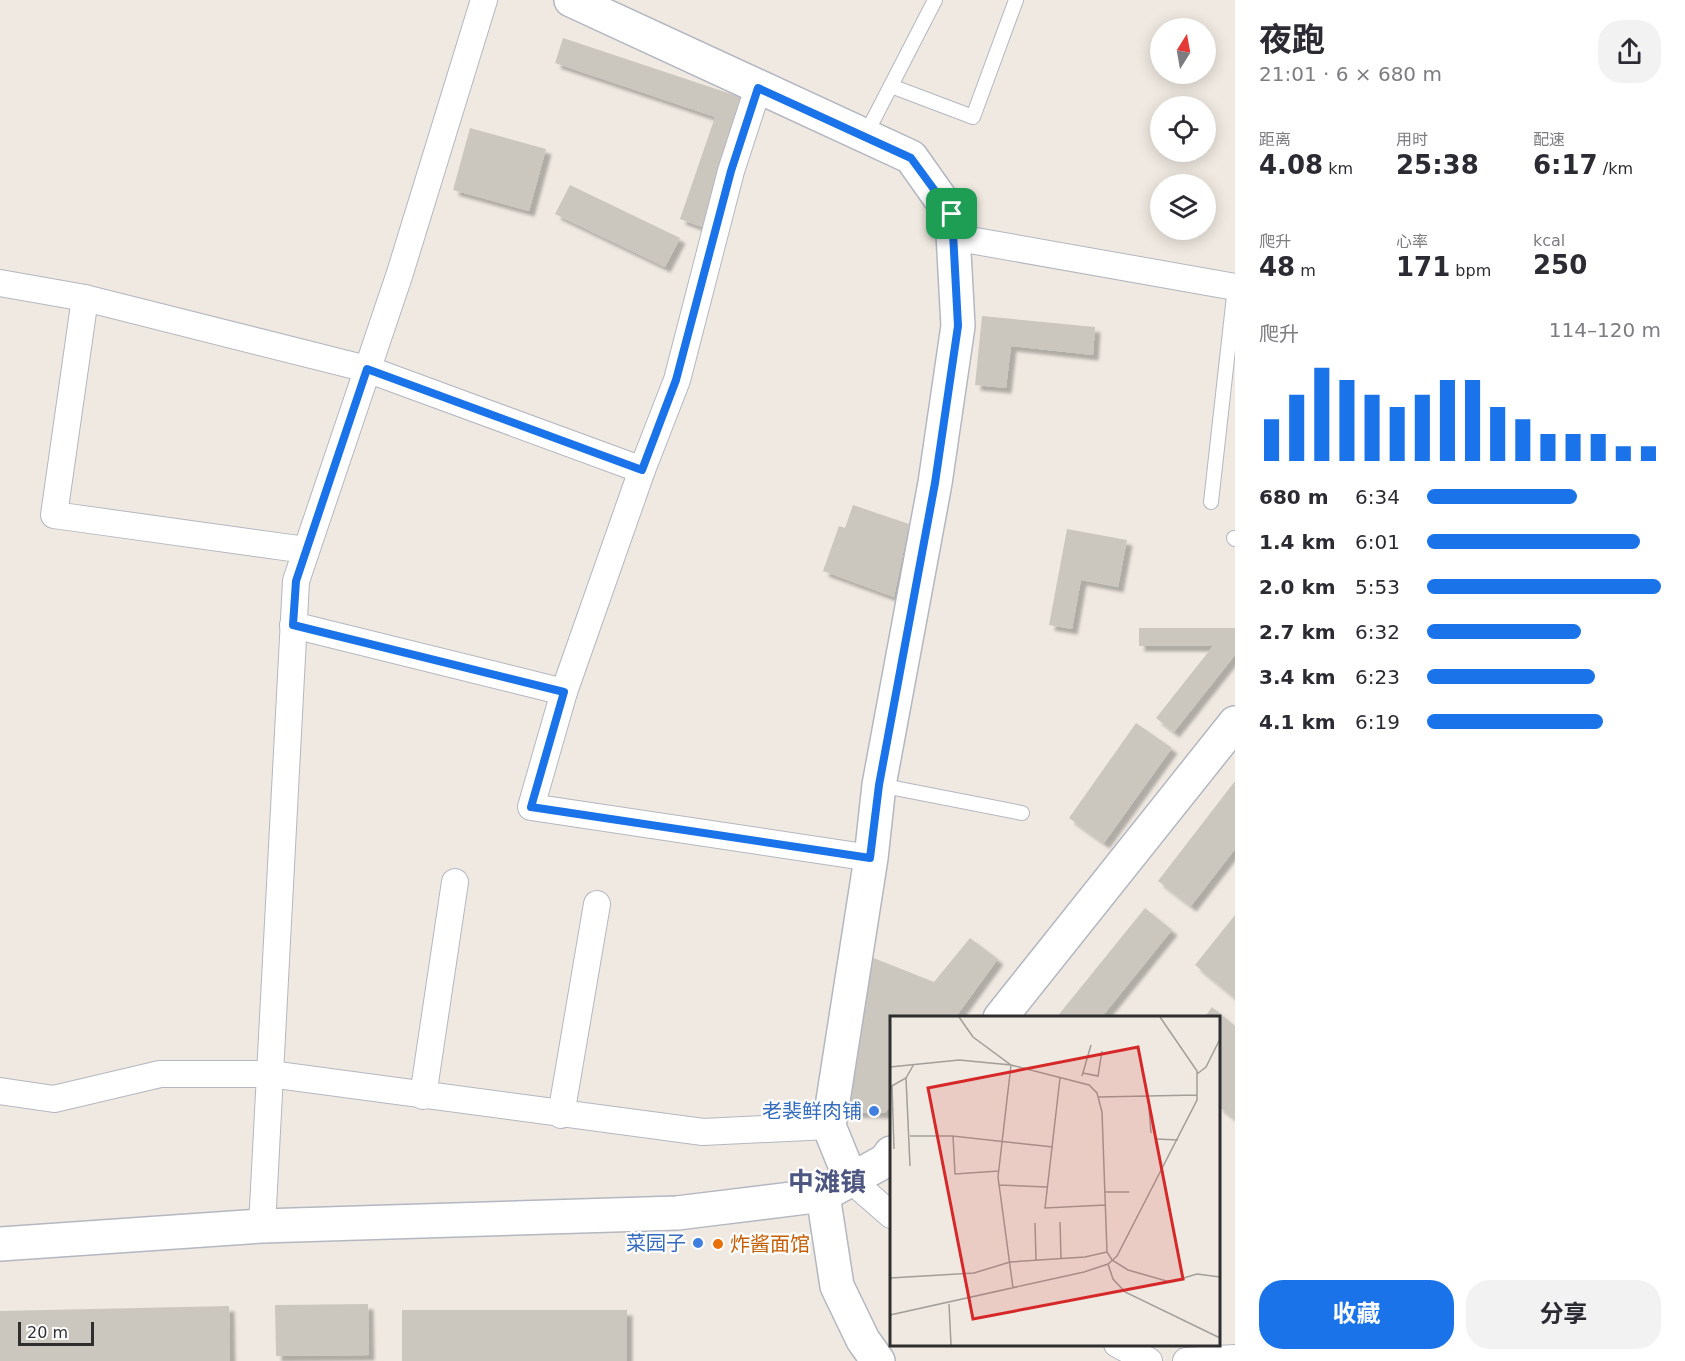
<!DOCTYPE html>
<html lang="zh">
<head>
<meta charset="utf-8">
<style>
	:root { --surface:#fff; --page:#f2f2f3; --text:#2b2b33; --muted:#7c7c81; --accent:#1a73e8 }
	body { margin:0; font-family:"DejaVu Sans","Noto Sans SC",sans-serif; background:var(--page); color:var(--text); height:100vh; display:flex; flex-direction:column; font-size:22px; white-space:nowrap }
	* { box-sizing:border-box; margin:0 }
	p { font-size:20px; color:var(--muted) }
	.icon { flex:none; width:33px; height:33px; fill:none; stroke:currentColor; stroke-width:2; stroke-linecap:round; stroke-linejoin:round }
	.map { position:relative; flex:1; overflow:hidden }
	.details { display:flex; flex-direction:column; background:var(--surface); width:450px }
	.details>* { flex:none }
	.needle { width:39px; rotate:11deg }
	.tools { position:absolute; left:1150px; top:18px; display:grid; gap:12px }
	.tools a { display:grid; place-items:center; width:66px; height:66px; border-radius:50%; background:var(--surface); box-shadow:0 3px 15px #0003; font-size:30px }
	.scale { position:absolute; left:18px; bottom:15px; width:76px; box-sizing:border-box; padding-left:6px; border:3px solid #2e2e2e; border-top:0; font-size:16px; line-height:21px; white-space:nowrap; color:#2e2e2e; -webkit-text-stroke:4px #fff; paint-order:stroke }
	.pin { position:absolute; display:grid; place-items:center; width:51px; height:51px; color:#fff; margin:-26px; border-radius:12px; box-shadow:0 3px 9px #0006 }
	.round { display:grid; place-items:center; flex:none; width:63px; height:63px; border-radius:24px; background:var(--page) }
	.headline { display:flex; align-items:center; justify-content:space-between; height:102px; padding:0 24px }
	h1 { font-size:33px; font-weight:700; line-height:45px }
	.figures { display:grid; grid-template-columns:repeat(3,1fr); gap:9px; height:102px; padding:6px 24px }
	.figures div { display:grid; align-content:center }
	.figures b { font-size:26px; font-weight:700 }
	.figures small { font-size:16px; font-weight:400 }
	.figures p { font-size:16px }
	.chart { height:168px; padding:12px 24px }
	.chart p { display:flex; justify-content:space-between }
	.chart svg { width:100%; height:108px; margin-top:6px; stroke:var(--accent); stroke-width:6 }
	.button { display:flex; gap:12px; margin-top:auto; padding:12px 24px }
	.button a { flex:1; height:69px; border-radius:24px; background:var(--accent); color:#fff; font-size:24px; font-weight:700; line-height:69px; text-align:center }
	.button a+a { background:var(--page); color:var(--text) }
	ul { padding:0 24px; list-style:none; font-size:20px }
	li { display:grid; grid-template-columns:96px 72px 1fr; align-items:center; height:45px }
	li i { height:15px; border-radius:8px; background:var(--accent) }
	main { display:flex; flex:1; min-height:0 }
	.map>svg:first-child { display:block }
</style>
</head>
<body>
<main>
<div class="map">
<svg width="1235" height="1361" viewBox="0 0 1235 1361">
	<defs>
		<filter id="shadow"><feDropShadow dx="5.5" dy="5.5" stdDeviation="1.5" flood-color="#0004"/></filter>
	</defs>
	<rect width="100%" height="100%" fill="#efe9e1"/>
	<!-- building -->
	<g fill="#cbc7bf" filter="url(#shadow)">
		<path d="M 563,38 L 746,99 L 702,227 L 680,219 L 715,117 L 555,63 Z"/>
		<path d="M 470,128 L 546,149 L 529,211 L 453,190 Z"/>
		<path d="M 570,185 L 680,238 L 665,267 L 555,214 Z"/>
		<path d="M 982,316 L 1095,327 L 1093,355 L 1011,346 L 1006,388 L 975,385 Z"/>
		<path d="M 853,505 L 909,524 L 894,597 L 823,571 L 839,526 L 845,528 Z"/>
		<path d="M 1067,529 L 1127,540 L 1118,587 L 1081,580 L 1072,629 L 1049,625 Z"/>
		<path d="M 1139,628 L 1235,628 L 1235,655 L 1174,732 L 1156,718 L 1213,646 L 1139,646 Z"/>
		<path d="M 1136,723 L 1172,748 L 1104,843 L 1069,818 Z"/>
		<path d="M 1235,781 L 1235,849 L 1191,906 L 1158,881 Z"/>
		<path d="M 1145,908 L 1172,930 L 1101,1018 L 1056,1018 Z"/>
		<path d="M 1235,915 L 1235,998 L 1195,965 Z"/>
		<path d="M 970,938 L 998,959 L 955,1018 L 891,1018 L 891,1104 L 885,1113 L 843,1112 L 871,957 L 934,982 Z"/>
		<path d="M 1212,1007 L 1235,1026 L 1235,1119 L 1218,1106 L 1218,1018 L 1204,1018 Z"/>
		<path d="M 368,1304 L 369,1355 L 276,1356 L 275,1305 Z"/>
		<path d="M 229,1306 L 230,1361 L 0,1361 L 0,1311 Z"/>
		<rect x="402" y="1310" width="225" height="51"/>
	</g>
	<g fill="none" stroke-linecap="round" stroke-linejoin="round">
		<defs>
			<g id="lane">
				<path d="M 891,86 L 973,117 L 1016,0"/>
				<path d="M 865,136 L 935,0"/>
				<path d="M 1211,502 L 1235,287"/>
				<path d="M 1234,538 L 1235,539"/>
				<path d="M 879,785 L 1022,813"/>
			</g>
			<g id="street">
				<path d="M 758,88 L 731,171 L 677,380 L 642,470 L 564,692 L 531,807 L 871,858"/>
				<path d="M 953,237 L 1235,287"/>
				<path d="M 0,283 L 85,298"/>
				<path d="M 306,550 L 54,515 L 85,298 L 367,369 L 642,470"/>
				<path d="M 293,625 L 564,692"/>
				<path d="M 0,1091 L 54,1099 L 160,1074 L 270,1074 L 703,1132 L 829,1126"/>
				<path d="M 423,1096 L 455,882"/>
				<path d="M 561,1115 L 597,904"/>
				<path d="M 851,1180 L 891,1215"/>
				<path d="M 262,1226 L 296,581 L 400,273 L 484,0"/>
				<path d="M 1117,1344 L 1149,1361"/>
				<path d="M 1186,1361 L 1235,1358"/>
			</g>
			<g id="secondary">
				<path d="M 571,0 L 911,157 L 952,215 L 958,326 L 935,483 L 879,785 L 871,858 L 829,1126 L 851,1180"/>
				<path d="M 1000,1018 L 1235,723"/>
				<path d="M 823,1195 L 837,1286 L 863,1340 L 878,1361"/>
				<path d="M 0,1244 L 262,1226 L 677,1213 L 823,1195 L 885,1161 L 891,1153"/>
			</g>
		</defs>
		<!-- lane casing -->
		<use href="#lane" stroke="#b4b7c1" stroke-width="16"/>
		<!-- street casing -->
		<use href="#street" stroke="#b4b7c1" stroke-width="28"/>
		<!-- secondary casing -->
		<use href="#secondary" stroke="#b4b7c1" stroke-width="36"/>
		<!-- lane -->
		<use href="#lane" stroke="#fff" stroke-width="14"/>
		<!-- street -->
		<use href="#street" stroke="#fff" stroke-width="26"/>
		<!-- secondary -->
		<use href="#secondary" stroke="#fff" stroke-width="33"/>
	</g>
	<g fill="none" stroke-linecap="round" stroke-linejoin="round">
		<defs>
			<path id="route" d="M 758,88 L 911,158 L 952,214 L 958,326 L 935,483 L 879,785 L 870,858 L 531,807 L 564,692 L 293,625 L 296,581 L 367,369 L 642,470 L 676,380 L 731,171 Z"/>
		</defs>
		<!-- route casing -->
		<use href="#route" stroke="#fff" stroke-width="12"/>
		<!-- route -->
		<use href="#route" stroke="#1a73e8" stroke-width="8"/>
	</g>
	<!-- markers -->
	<g fill="#3f7fe0" stroke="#fff" stroke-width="2">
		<circle cx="874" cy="1111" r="6"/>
		<circle cx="698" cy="1243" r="6"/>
	</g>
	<circle fill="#e8710a" stroke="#fff" stroke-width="2" cx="718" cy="1244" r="6"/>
	<g text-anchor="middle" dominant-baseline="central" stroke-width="4.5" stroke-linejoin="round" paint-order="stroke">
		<!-- shop labels -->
		<g font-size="20" fill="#366cbe" stroke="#fff" text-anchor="end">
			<text x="862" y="1111">老裴鲜肉铺</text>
			<text x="686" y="1243">菜园子</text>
		</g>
		<!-- food labels -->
		<g font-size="20" fill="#c56008" stroke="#fff" text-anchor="start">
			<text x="730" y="1244">炸酱面馆</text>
		</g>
		<!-- district labels -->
		<g font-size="26" font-weight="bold" fill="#4d5680" stroke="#fff">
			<text x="827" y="1182">中滩镇</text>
		</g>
	</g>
	<!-- overview -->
	<g transform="translate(890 1016)">
		<rect width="330" height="330" fill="#efe9e1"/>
		<path fill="none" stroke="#a29e99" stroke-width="1.5" d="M 69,1 L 83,21 L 121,49 L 199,69 L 207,77 L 212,96 L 217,236 L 222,244 L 238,254 L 280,266 L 307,258 L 330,261M 0,51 L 69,44 L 121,49 L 108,161 L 123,272M 193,57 L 208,60 L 212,35M 307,58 L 316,51 L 330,23M 192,60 L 201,29M 16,62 L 20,150M 170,62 L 155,192 L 215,189M 2,70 L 4,133M 0,71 L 16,62 L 24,48M 258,80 L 261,117M 208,81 L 307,79M 20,120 L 63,120M 266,123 L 288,124M 109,155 L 65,158 L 63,120 L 163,131M 109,169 L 157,171M 214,176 L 239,176M 170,206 L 171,243M 145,207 L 146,244M 218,248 L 223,263 L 235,276 L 330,322M 0,262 L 84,257 L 120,246 L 195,241 L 217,236M 59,288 L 61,329M 0,299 L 194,256 L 218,248 L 227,240 L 307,84 L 307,55 L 270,1"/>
		<path fill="#d62828" fill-opacity="0.15" stroke="#d62828" stroke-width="3" d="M 248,31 L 293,263 L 83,303 L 38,72 Z"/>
		<rect width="330" height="330" fill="none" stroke="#2e2e2e" stroke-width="3"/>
	</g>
</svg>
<div class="tools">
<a><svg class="needle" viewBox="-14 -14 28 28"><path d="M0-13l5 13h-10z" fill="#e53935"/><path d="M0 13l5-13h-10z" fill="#7c7c81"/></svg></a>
<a><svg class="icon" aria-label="locate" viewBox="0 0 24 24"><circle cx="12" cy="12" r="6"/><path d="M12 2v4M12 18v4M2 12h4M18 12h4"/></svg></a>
<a><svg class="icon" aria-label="layers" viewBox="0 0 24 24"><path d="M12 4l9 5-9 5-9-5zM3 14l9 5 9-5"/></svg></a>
</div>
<div class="scale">20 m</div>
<div class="pin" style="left:952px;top:214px;background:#1e9e55"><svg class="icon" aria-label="arrive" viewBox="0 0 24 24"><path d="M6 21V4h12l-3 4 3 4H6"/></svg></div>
</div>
<section class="details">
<div class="headline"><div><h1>夜跑</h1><p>21:01 · 6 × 680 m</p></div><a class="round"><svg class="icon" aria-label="share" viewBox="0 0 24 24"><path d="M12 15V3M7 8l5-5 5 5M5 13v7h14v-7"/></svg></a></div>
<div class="figures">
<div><p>距离</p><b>4.08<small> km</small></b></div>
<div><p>用时</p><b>25:38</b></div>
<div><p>配速</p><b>6:17<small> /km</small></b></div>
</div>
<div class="figures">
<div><p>爬升</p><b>48<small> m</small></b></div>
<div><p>心率</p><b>171<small> bpm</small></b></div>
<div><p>kcal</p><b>250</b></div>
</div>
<div class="chart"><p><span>爬升</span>114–120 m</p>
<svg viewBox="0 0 160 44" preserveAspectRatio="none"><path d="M5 44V27M15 44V17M25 44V6M35 44V11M45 44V17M55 44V22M65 44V17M75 44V11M85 44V11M95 44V22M105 44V27M115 44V33M125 44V33M135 44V33M145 44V38M155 44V38"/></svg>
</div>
<ul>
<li><b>680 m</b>6:34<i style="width:64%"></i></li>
<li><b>1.4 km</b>6:01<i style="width:91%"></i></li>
<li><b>2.0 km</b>5:53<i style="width:100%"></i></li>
<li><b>2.7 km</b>6:32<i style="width:66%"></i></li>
<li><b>3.4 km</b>6:23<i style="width:72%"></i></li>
<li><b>4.1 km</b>6:19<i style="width:75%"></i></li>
</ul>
<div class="button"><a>收藏</a><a>分享</a></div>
</section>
</main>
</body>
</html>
